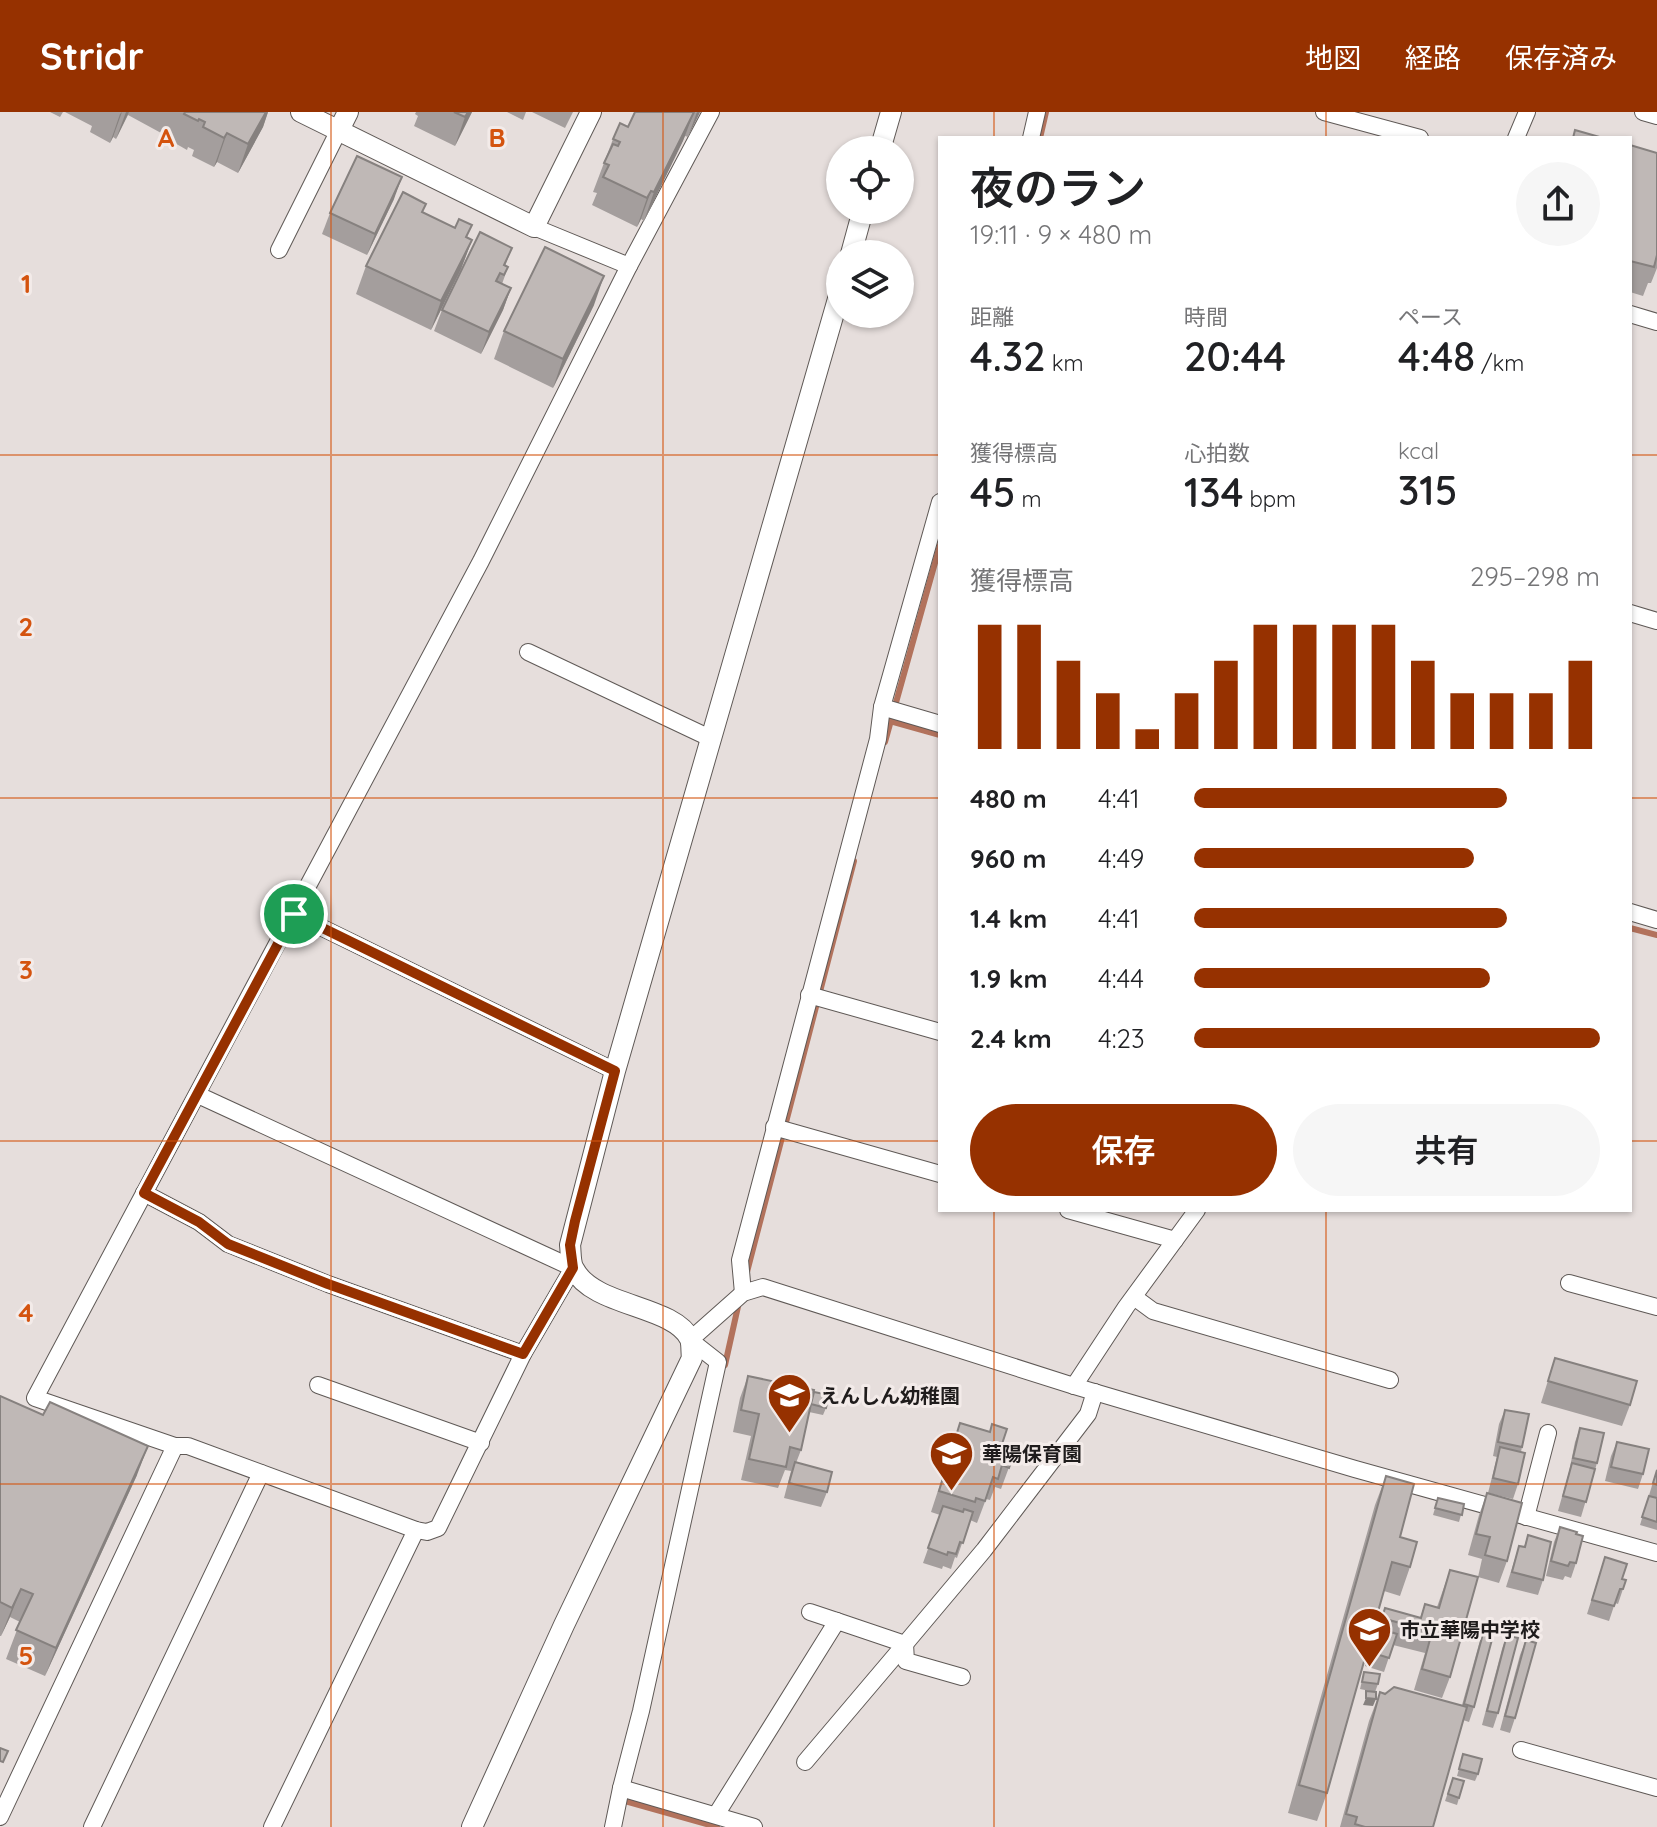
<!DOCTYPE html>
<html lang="ja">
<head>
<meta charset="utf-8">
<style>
	:root { --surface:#fff; --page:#f6f6f6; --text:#202124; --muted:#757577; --accent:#963100 }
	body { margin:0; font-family:Quicksand,"Noto Sans JP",sans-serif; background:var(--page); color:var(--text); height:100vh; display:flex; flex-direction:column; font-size:30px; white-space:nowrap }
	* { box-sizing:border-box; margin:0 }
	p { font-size:26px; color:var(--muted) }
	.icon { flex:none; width:44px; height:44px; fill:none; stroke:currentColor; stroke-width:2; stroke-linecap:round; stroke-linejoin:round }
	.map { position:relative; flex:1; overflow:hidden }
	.side { position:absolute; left:938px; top:24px; width:694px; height:1076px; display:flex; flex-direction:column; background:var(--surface); border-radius:0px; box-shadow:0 2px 6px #0004 }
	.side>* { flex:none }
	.tools { position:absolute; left:826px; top:24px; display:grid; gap:16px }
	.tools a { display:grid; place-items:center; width:88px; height:88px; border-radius:50%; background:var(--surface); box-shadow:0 2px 6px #0004; font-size:40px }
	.pin { position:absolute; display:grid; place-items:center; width:68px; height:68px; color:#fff; margin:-34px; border:4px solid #fff; border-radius:50%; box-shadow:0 2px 8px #0007 }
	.round { display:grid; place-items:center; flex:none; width:84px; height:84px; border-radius:42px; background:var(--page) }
	.summary { display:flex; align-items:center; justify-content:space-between; height:136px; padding:0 32px }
	h1 { font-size:44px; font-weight:600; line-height:60px }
	.stats { display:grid; grid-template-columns:repeat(3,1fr); gap:12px; height:136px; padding:8px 32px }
	.stats div { display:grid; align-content:center }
	.stats b { font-size:40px; font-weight:600 }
	.stats small { font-size:22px; font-weight:400 }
	.stats p { font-size:22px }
	.chart { height:224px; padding:16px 32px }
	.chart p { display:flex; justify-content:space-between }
	.chart svg { width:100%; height:144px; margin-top:8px; stroke:var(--accent); stroke-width:6 }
	.primary-button { display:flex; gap:16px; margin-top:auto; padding:16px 32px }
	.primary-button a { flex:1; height:92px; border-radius:48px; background:var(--accent); color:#fff; font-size:32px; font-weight:600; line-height:92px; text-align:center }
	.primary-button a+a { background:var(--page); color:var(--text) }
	ul { padding:0 32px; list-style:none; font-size:26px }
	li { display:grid; grid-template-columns:128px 96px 1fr; align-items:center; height:60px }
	li i { height:20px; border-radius:10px; background:var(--accent) }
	header { display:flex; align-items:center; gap:48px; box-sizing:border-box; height:112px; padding:0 40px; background:var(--accent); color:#fff }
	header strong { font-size:38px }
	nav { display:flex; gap:44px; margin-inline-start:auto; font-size:28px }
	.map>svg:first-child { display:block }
</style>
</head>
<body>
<header>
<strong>Stridr</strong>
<nav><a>地図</a><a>経路</a><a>保存済み</a></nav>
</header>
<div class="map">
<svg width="1657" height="1715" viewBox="0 0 1657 1715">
	<rect width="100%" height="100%" fill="#e6dedc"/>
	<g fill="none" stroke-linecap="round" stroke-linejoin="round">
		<!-- stream -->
		<g stroke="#b2725c" stroke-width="6">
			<path d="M 1040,26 L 1046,0"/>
			<path d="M 890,609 L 940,623"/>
			<path d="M 885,630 L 940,433"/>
			<path d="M 1630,816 L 1657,823"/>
			<path d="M 747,1160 L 854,749"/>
			<path d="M 725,1253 L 739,1190"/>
			<path d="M 625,1689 L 717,1715"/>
		</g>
		<defs>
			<g id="minor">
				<path d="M 1324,0 L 1420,26"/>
				<path d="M 1643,0 L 1657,4"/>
				<path d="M 1031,26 L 1037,0"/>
				<path d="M 1516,26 L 1527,0"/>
				<path d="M 534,115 L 629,154"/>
				<path d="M 279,138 L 339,18"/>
				<path d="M 1630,202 L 1657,210"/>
				<path d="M 1630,501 L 1657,509"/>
				<path d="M 528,540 L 712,627"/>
				<path d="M 882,595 L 940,612"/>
				<path d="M 1630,800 L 1657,808"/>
				<path d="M 294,802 L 615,959"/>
				<path d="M 809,883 L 940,920"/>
				<path d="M 198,983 L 573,1156 L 523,1242 L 438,1416 L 427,1420 L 416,1418 L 188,1334 L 175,1334 L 35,1286 L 481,449 L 629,154 L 711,0"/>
				<path d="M 774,1015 L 940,1062"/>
				<path d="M 144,1081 L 199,1110 L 228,1132 L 328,1172 L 523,1242"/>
				<path d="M 1068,1098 L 1175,1128"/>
				<path d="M 1569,1171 L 1657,1195"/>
				<path d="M 743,1181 L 740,1148 L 878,627 L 882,595 L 940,390"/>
				<path d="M 1134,1185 L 1153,1199 L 1390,1268"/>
				<path d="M 318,1273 L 481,1331"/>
				<path d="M 1074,1274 L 1126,1195 L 1197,1098"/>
				<path d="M 1526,1405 L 1548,1321"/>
				<path d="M 810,1500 L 837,1509"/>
				<path d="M 905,1532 L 906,1549 L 962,1565"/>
				<path d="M 1521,1638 L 1657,1676"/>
				<path d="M 805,1650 L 905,1532"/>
				<path d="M 621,1676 L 754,1715"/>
				<path d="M 716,1703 L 837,1509 L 905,1532 L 984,1438 L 1088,1302 L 1095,1280"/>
				<path d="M 0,1705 L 175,1334"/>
				<path d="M 92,1715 L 261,1361"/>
				<path d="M 272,1715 L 416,1418"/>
				<path d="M 613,1715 L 621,1676 L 641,1599 L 718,1250 L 690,1228 L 743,1181 L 763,1175 L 1074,1274 L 1355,1357 L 1657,1441"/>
			</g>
			<g id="tertiary">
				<path d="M 301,0 L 534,115 L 591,0"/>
				<path d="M 339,18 L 348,0"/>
				<path d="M 880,38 L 891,0"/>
				<path d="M 851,142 L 863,98"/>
				<path d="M 472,1715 L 564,1513 L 692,1246 C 691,1240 692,1232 690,1227 C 674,1193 593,1195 574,1157 C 570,1151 571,1140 570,1133 L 615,959 L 840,180"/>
			</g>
		</defs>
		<!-- minor casing -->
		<use href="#minor" stroke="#5f5956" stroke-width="18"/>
		<!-- tertiary casing -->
		<use href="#tertiary" stroke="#5f5956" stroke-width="22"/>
		<!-- minor -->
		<use href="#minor" stroke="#fff" stroke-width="16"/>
		<!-- tertiary -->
		<use href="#tertiary" stroke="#fff" stroke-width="20"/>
	</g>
	<!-- wall -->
	<g fill="#a49e9d">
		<path d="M 50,0 L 63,0 L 60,5 Z"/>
		<path d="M 65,0 L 268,0 L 263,15 L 238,61 L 217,50 L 214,55 L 192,44 L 194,38 L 188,35 L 187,38 L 173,30 L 174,28 L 128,3 L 116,27 L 113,25 L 110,31 L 90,20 L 92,14 Z"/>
		<path d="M 416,0 L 472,0 L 455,34 L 414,14 L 418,4 L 415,2 Z"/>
		<path d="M 507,0 L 526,0 L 523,8 Z"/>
		<path d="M 532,0 L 573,0 L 565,16 Z"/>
		<path d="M 635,0 L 700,0 L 688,25 L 685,24 L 644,109 L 641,107 L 637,115 L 592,93 L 597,81 L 593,80 L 613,27 L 628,15 Z"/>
		<path d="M 1630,33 L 1657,41 L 1657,156 L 1651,171 L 1648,171 L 1643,184 L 1630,180 Z"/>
		<path d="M 394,87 L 367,143 L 322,122 L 330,101 Z"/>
		<path d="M 423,100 L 472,128 L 461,157 L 431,218 L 356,182 L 366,154 Z"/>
		<path d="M 512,136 L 505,154 L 508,155 L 502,172 L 511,176 L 503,198 L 481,242 L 434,219 L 442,198 Z"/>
		<path d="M 594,193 L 553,276 L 494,247 L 504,219 Z"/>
		<path d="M 1555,1246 L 1630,1293 L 1622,1314 L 1541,1291 Z"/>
		<path d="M 748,1264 L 814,1280 L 826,1296 L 823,1303 L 809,1300 L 801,1338 L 796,1351 L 827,1380 L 821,1395 L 784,1386 L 791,1359 L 785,1358 L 778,1376 L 741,1368 L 751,1324 L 733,1320 L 740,1286 Z"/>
		<path d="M 0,1284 L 137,1363 L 45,1564 L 6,1547 L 20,1510 L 10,1505 L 1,1524 L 0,1524 Z"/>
		<path d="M 1505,1298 L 1522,1335 L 1521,1340 L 1518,1372 L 1513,1387 L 1488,1381 L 1497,1345 L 1493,1344 L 1499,1312 Z"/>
		<path d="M 960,1311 L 1001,1335 L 1015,1339 L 1001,1377 L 995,1375 L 990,1388 L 986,1387 L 977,1411 L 970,1408 L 957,1446 L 955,1445 L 951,1457 L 943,1454 L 942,1457 L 923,1451 L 940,1403 L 931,1400 Z"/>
		<path d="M 1580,1316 L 1597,1351 L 1581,1405 L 1558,1399 L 1569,1360 L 1575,1330 Z"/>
		<path d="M 1617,1330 L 1643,1362 L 1638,1377 L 1605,1369 L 1611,1344 Z"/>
		<path d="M 1657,1357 L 1657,1418 L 1640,1413 Z"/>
		<path d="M 1386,1364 L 1400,1425 L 1410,1455 L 1400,1484 L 1384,1479 L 1327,1681 L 1317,1709 L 1288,1701 L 1375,1393 Z"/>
		<path d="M 1487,1381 L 1507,1449 L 1499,1471 L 1478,1465 L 1482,1447 L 1468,1443 L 1479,1403 Z"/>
		<path d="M 1438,1386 L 1464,1392 L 1459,1410 L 1433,1403 Z"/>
		<path d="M 1560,1415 L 1576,1451 L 1571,1466 L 1565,1464 L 1563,1468 L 1546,1464 L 1554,1430 Z"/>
		<path d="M 1528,1423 L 1543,1468 L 1538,1483 L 1506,1475 L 1519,1434 L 1524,1435 Z"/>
		<path d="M 1605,1445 L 1622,1467 L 1626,1468 L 1618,1492 L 1615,1491 L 1609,1509 L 1587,1502 Z"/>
		<path d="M 1450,1458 L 1450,1565 L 1442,1586 L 1414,1578 L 1425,1541 L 1393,1533 L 1384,1560 L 1365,1554 L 1385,1496 L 1420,1506 L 1425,1492 L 1437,1495 Z"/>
		<path d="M 1484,1518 L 1474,1595 L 1469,1610 L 1463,1608 L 1433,1715 L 1340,1715 L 1369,1609 L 1380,1580 L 1462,1593 L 1479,1532 Z"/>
		<path d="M 1507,1523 L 1498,1601 L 1493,1616 L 1482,1613 L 1502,1537 Z"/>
		<path d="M 1526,1528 L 1515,1606 L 1510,1621 L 1500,1618 L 1520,1543 Z"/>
		<path d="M 1364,1560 L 1378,1572 L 1375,1580 L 1360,1577 Z"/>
		<path d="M 1463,1642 L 1478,1662 L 1475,1669 L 1457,1664 Z"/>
		<path d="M 1453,1666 L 1464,1669 L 1457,1693 L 1445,1689 Z"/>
	</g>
	<!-- shaded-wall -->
	<g fill="#86817f">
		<path d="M 122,0 L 113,25 L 110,31 L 120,2 Z"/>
		<path d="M 126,0 L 129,0 L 116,27 Z"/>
		<path d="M 266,0 L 268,0 L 263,15 L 238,61 L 248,32 Z"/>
		<path d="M 468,0 L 472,0 L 455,34 L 465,5 Z"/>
		<path d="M 694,0 L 683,29 L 644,109 L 654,80 Z"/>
		<path d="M 697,0 L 700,0 L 688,25 Z"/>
		<path d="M 227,21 L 217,50 L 214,55 L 224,26 Z"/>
		<path d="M 402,65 L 394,87 L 367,143 L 375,122 Z"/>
		<path d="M 651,79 L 641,107 L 637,115 L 647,86 Z"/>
		<path d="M 472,128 L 461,157 L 431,218 L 441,189 Z"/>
		<path d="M 604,164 L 594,193 L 553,276 L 563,247 Z"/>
		<path d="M 511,176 L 503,198 L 481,242 L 489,220 Z"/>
		<path d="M 148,1334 L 137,1363 L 45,1564 L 56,1536 Z"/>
		<path d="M 21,1477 L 10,1505 L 1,1524 L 12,1496 Z"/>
		<path d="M 1366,1586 L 1376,1587 L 1373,1594 L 1363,1593 Z"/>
	</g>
	<!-- building -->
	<g fill="#bfb8b6" stroke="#86817f" stroke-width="2">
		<path d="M 185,0 L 266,0 L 248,32 L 227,21 L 224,26 L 203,15 L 205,10 L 199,7 L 198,9 L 184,2 Z"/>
		<path d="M 454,0 L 468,0 L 465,5 Z"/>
		<path d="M 635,0 L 694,0 L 654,80 L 651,79 L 647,86 L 603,65 L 609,53 L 604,51 L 613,32 L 618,34 L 620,30 L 613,27 L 620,11 L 628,15 Z"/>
		<path d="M 1575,18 L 1603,26 L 1573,26 Z"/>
		<path d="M 1630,33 L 1657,41 L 1657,143 L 1654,155 L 1630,149 Z"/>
		<path d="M 357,44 L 402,65 L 375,122 L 330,101 Z"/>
		<path d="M 403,80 L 426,92 L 422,100 L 455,116 L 459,107 L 472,113 L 466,125 L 472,128 L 441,189 L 366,154 Z"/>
		<path d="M 480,120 L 512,136 L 504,153 L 508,155 L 504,163 L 500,161 L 496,169 L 511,176 L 489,220 L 442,198 Z"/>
		<path d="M 545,135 L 604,164 L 563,247 L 504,219 Z"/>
		<path d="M 1555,1246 L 1637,1269 L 1630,1293 L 1548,1269 Z"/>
		<path d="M 748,1264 L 814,1278 L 801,1338 L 790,1335 L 786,1355 L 749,1347 L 759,1302 L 741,1298 Z"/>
		<path d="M 814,1280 L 829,1283 L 826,1296 L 811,1292 Z"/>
		<path d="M 0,1284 L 43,1303 L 50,1290 L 148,1334 L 56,1536 L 16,1518 L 33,1482 L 21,1477 L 12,1496 L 0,1490 Z"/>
		<path d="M 1505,1298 L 1529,1302 L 1522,1335 L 1498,1330 Z"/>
		<path d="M 960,1311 L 990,1320 L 992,1312 L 1007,1317 L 1001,1335 L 1015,1339 L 1009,1356 L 1002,1353 L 998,1367 L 993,1365 L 985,1389 L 976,1386 L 975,1390 L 939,1379 Z"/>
		<path d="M 1580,1316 L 1604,1321 L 1597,1351 L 1573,1346 Z"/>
		<path d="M 1617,1330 L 1649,1337 L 1643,1362 L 1611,1355 Z"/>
		<path d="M 1500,1335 L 1525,1341 L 1518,1372 L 1493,1366 Z"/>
		<path d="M 795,1350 L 832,1360 L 827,1380 L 789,1371 Z"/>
		<path d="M 1572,1351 L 1595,1357 L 1586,1390 L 1563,1384 Z"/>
		<path d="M 1657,1358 L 1657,1373 L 1653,1371 Z"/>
		<path d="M 1386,1364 L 1414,1372 L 1400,1425 L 1417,1430 L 1410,1455 L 1392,1450 L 1327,1681 L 1299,1673 Z"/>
		<path d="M 1487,1381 L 1522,1391 L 1507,1449 L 1485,1443 L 1490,1425 L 1476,1422 Z"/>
		<path d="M 1649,1384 L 1657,1386 L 1657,1410 L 1642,1405 Z"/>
		<path d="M 1438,1386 L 1464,1392 L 1462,1403 L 1435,1396 Z"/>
		<path d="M 943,1394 L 963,1400 L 964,1397 L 973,1400 L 963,1431 L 960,1430 L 956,1442 L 948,1440 L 947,1443 L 928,1436 Z"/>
		<path d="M 1560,1415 L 1577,1420 L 1576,1422 L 1583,1424 L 1576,1451 L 1570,1450 L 1568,1454 L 1551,1449 Z"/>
		<path d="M 1528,1423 L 1551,1430 L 1543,1468 L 1512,1460 L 1519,1434 L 1525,1435 Z"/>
		<path d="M 1605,1445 L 1627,1452 L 1622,1467 L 1626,1468 L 1623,1477 L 1620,1477 L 1614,1494 L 1592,1488 Z"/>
		<path d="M 1450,1458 L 1478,1465 L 1450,1565 L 1422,1557 L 1432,1520 L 1382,1506 L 1385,1496 L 1421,1506 L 1425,1492 L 1439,1496 Z"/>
		<path d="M 1378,1516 L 1397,1522 L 1389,1546 L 1370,1540 Z"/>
		<path d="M 1484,1518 L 1494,1520 L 1474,1595 L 1464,1592 Z"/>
		<path d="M 1507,1523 L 1518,1526 L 1498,1601 L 1487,1599 Z"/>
		<path d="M 1526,1528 L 1536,1531 L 1515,1606 L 1505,1604 Z"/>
		<path d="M 1364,1560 L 1380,1562 L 1378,1572 L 1362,1570 Z"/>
		<path d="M 1394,1575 L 1467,1595 L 1433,1715 L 1365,1715 L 1355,1712 L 1357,1705 L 1346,1702 L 1380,1580 L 1385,1582 Z"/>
		<path d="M 1366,1579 L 1376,1580 L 1376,1587 L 1366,1586 Z"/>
		<path d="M 0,1636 L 8,1639 L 3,1650 L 0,1649 Z"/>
		<path d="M 1463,1642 L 1482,1647 L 1478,1662 L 1459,1657 Z"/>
		<path d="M 1453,1666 L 1464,1669 L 1459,1686 L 1448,1682 Z"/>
	</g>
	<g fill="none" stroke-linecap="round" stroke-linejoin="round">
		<defs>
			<path id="route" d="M 294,802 L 615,959 L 575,1109 L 570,1133 L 573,1156 L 523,1242 L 328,1172 L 228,1132 L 199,1110 L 144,1081 Z"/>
		</defs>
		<!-- route casing -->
		<use href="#route" stroke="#fff" stroke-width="16"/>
		<!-- route -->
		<use href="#route" stroke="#963100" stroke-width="10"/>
	</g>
	<!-- grid -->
	<path fill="none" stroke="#d4530e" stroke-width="2" stroke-opacity="0.55" d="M 331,0 L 331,1715M 663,0 L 663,1715M 994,0 L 994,26M 1326,0 L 1326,26M 0,343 L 940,343M 1630,343 L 1657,343M 0,686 L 940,686M 1630,686 L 1657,686M 0,1029 L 940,1029M 1630,1029 L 1657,1029M 994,1098 L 994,1715M 1326,1098 L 1326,1715M 0,1372 L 1657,1372"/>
	<!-- icons -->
	<defs>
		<symbol id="school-pin" viewBox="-11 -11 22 30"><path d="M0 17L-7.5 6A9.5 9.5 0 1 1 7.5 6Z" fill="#963100" stroke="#f3ebe9"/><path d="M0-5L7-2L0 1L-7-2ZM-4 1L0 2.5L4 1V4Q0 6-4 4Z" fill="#fff"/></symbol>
	</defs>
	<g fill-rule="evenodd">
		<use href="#school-pin" x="764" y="1258" width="51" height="69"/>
		<use href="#school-pin" x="926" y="1316" width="51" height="69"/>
		<use href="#school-pin" x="1344" y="1492" width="51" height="69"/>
	</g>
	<g text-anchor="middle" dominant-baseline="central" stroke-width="6" stroke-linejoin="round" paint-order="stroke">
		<!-- poi labels -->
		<g font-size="20" font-weight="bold" fill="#1f1c1c" stroke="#f3ebe9" text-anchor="start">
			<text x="820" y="1283">えんしん幼稚園</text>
			<text x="982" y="1341">華陽保育園</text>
			<text x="1400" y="1517">市立華陽中学校</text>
		</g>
	</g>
	<g font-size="26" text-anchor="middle" font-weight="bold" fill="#d4530e" stroke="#f3ebe9" stroke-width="6" stroke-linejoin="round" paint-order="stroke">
		<text x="166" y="35">A</text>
		<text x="497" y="35">B</text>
		<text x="26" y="181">1</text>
		<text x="26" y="524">2</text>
		<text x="26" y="867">3</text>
		<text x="26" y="1210">4</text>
		<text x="26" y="1553">5</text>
	</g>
</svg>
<div class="tools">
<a><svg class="icon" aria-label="locate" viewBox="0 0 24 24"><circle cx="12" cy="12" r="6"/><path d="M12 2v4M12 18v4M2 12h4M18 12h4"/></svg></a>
<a><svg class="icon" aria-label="layers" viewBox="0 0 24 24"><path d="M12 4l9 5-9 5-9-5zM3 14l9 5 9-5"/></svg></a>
</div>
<div class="pin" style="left:294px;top:802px;background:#1e9e55"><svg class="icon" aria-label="arrive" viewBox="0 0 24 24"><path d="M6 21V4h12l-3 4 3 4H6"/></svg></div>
<section class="side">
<div class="summary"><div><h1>夜のラン</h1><p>19:11 · 9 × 480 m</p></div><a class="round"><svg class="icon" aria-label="share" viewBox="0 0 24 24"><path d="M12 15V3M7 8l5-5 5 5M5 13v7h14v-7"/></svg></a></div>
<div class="stats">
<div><p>距離</p><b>4.32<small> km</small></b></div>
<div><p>時間</p><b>20:44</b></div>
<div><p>ペース</p><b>4:48<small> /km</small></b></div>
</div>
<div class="stats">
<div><p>獲得標高</p><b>45<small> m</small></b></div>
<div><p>心拍数</p><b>134<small> bpm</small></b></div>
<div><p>kcal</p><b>315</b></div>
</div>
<div class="chart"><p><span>獲得標高</span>295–298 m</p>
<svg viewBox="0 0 160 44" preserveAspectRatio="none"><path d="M5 44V6M15 44V6M25 44V17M35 44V27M45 44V38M55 44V27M65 44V17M75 44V6M85 44V6M95 44V6M105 44V6M115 44V17M125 44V27M135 44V27M145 44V27M155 44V17"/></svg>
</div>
<ul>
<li><b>480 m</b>4:41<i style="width:77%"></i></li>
<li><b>960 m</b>4:49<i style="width:69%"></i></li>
<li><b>1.4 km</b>4:41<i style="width:77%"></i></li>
<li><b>1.9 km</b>4:44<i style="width:73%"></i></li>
<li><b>2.4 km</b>4:23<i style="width:100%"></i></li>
</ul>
<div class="primary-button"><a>保存</a><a>共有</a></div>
</section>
</div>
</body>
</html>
